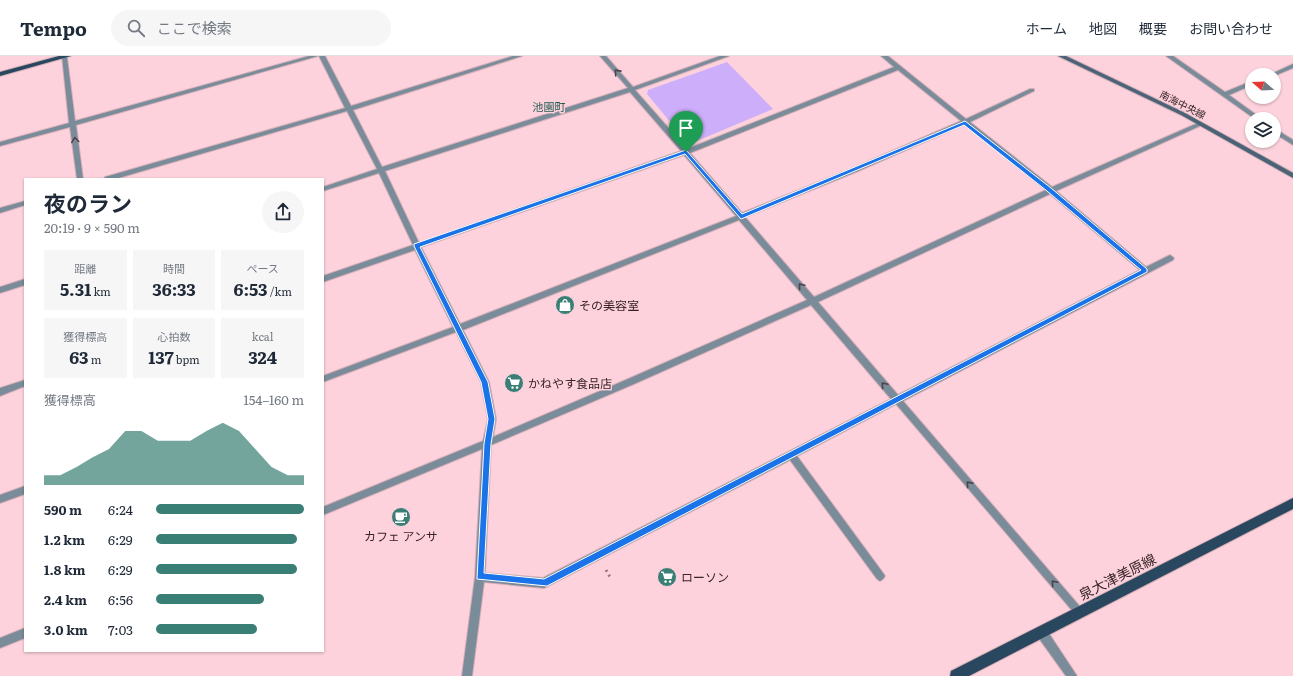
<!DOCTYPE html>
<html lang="ja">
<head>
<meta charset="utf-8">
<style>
	:root { --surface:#fff; --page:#f6f6f7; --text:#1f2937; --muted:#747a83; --line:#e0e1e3; --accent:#3a7f75 }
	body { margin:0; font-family:Literata,"Noto Sans JP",serif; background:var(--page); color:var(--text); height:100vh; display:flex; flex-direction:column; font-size:15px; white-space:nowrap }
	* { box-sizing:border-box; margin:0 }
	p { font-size:13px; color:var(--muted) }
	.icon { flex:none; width:22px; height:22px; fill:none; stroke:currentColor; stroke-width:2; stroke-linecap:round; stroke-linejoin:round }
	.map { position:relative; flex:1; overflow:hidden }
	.drawer { position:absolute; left:24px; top:122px; width:300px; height:474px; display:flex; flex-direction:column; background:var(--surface); border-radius:0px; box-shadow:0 1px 3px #0004 }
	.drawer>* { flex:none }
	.needle { width:26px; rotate:289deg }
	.tools { position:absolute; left:1245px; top:12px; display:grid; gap:8px }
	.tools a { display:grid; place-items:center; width:36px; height:36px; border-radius:50%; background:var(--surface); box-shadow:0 1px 3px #0004; font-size:20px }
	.pin { position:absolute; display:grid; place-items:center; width:34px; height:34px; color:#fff; margin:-41px -17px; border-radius:50% 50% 50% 0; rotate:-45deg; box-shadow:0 0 4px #0007 }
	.pin .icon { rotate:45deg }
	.round { display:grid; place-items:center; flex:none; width:42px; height:42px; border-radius:21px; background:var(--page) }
	.summary { display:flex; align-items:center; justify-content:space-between; height:68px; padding:0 20px }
	h1 { font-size:22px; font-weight:700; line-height:30px }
	.metrics { display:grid; grid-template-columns:repeat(3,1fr); gap:6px; height:68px; padding:4px 20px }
	.metrics div { display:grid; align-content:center; border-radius:0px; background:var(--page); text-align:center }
	.metrics b { font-size:17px; font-weight:700 }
	.metrics small { font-size:11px; font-weight:400 }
	.metrics p { font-size:11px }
	.chart { height:112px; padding:8px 20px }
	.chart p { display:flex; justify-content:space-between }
	.chart svg { width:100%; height:72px; margin-top:4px; fill:var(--accent); opacity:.7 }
	ul { padding:0 20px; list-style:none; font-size:13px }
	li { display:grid; grid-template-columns:64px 48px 1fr; align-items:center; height:30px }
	li i { height:10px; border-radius:5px; background:var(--accent) }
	header { display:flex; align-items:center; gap:24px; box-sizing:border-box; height:56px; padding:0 20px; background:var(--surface); border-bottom:1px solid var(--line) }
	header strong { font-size:19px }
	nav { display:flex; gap:22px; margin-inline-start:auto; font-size:14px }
	.search { width:280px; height:36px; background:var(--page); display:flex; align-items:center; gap:10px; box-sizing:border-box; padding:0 14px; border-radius:22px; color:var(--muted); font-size:15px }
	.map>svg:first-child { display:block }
</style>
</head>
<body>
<header>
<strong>Tempo</strong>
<div class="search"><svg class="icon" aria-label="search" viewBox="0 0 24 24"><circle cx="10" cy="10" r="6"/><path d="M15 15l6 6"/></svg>ここで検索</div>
<nav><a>ホーム</a><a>地図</a><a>概要</a><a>お問い合わせ</a></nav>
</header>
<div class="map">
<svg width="1293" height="620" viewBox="0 0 1293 620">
	<rect width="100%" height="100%" fill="#fdd2dc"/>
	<!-- green -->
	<path fill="#cdaefa" d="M 727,6 L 773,53 L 697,85 L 686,85 L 647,38 L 648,34 Z"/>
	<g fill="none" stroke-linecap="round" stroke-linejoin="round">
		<defs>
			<g id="street">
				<path d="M 62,0 L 67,1 L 75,65 L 309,0 L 318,0 L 76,69 L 83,123 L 77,123 L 70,71 L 0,90 L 0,86 L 69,67 Z"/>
				<path d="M 319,0 L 325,0 L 351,50 L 513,0 L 522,0 L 353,54 L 382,111 L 628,32 L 600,0 L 606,0 L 633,31 L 720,0 L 729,0 L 635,34 L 687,93 L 894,11 L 881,0 L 888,0 L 966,63 L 1030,33 L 1034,33 L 1034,35 L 970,66 L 1052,131 L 1198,67 L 1202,67 L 1202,69 L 1056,135 L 1146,211 L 1170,199 L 1174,202 L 1173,204 L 903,345 L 1082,553 L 1084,556 L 1082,559 L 1079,561 L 1076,559 L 896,348 L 797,400 L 883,517 L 885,520 L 883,523 L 880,525 L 877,523 L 790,404 L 544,532 L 484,526 L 472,620 L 462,620 L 475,521 L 482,393 L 323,459 L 323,451 L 483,385 L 488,363 L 481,326 L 456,276 L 323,326 L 323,320 L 453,271 L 415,194 L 323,226 L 323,220 L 413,189 L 379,117 L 323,135 L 323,131 L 377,113 L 347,55 L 115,123 L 104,123 L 105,121 L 345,52 ZM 898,14 L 961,65 L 851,113 L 742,157 L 690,97 ZM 630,36 L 681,95 L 419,187 L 385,115 ZM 965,68 L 1046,134 L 814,241 L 745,161 L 856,116 ZM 684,99 L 736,160 L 460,268 L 421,191 ZM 1050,138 L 1140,214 L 898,339 L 818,246 ZM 739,164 L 807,244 L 628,323 L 493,381 L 496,363 L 489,326 L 463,274 ZM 811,249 L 891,343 L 543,522 L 485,517 L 491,389 L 634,328 Z"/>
				<path d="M 1166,0 L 1173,0 L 1225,36 L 1252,25 L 1252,29 L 1229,39 L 1262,63 L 1255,63 Z"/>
				<path d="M 1293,8 L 1293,12 L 1274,20 L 1274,19 L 1269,19 Z"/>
				<path d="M 1274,72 L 1293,84 L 1293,89 L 1274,77 Z"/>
				<path d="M 25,145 L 25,149 L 0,157 L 0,152 Z"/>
				<path d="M 25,223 L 25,229 L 0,237 L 0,231 Z"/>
				<path d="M 25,324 L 25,330 L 0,340 L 0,332 Z"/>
				<path d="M 25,430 L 25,438 L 0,447 L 0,439 Z"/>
				<path d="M 25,572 L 25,582 L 0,592 L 0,582 Z"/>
				<path d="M 1042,572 L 1046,573 L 1077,620 L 1066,620 L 1038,581 L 1037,577 L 1038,573 Z"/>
			</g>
			<path id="secondary" d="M 1058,0 L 1066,0 L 1185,57 L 1293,117 L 1293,122 L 1181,59 Z"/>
			<g id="primary">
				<path d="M 59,0 L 71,0 L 0,20 L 0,16 Z"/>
				<path d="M 1293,442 L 1293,453 L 969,620 L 950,620 L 951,615 Z"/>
			</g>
		</defs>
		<!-- street casing -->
		<use href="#street" stroke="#d6afb8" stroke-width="2"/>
		<!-- secondary casing -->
		<use href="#secondary" stroke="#d6afb8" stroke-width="2"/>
		<!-- primary casing -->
		<use href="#primary" stroke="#d6afb8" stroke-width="2"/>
		<!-- path -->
		<path stroke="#9b7c83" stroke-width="3" stroke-dasharray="2 3.5" stroke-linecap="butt" d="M 606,514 L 611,523"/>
		<!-- street -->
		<use href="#street" fill="#7a8b99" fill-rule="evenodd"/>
		<!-- secondary -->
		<use href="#secondary" fill="#4b6377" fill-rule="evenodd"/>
		<!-- primary -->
		<use href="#primary" fill="#29475e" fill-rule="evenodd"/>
	</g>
	<!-- one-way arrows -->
	<defs><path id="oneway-chevron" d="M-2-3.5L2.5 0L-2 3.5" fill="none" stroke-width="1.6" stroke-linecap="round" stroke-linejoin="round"/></defs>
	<g stroke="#4c434b">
		<use href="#oneway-chevron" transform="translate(617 16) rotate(-132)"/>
		<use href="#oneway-chevron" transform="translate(75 84) rotate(-98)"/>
		<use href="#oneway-chevron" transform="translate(801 230) rotate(-131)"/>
		<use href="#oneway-chevron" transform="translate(884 329) rotate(-130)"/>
		<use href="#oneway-chevron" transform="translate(969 428) rotate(-131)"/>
		<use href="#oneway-chevron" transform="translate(1054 527) rotate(-131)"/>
	</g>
	<!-- route -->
	<path fill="#1a73e8" stroke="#fff" fill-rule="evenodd" d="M 965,65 L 1051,132 L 1147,213 L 1147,216 L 547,530 L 477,523 L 484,388 L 488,363 L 481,326 L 414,190 L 414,188 L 686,94 L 742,158 ZM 964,69 L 1047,135 L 1141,214 L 544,523 L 484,517 L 491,388 L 495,363 L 488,326 L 420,191 L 685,98 L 741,163 Z"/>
	<!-- icons -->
	<defs>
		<symbol id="shop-disc" viewBox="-11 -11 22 22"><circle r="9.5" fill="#3a7f75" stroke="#fdd2dc"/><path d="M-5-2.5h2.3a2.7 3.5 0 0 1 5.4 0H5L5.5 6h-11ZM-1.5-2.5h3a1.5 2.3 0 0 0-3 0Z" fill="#fff"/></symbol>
		<symbol id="supermarket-disc" viewBox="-11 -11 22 22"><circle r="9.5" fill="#3a7f75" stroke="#fdd2dc"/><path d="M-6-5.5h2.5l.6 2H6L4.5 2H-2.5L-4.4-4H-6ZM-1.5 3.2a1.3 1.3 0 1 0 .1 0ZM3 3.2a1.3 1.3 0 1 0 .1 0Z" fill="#fff"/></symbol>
		<symbol id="cafe-disc" viewBox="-11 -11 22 22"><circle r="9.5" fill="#3a7f75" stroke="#fdd2dc"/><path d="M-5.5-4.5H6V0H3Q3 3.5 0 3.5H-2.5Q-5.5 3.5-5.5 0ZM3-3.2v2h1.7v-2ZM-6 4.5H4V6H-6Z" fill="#fff"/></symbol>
	</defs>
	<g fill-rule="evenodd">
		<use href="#shop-disc" x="554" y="238" width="22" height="22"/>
		<use href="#supermarket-disc" x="503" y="316" width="22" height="22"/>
		<use href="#cafe-disc" x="390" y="450" width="22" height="22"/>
		<use href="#supermarket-disc" x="656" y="510" width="22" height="22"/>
	</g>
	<g text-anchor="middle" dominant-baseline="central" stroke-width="3" stroke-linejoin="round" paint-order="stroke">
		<!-- far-street labels -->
		<g font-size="10" fill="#382429" stroke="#fdd2dc">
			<text transform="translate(1183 48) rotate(27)">南海中央線</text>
		</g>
		<!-- far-neighbourhood labels -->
		<g font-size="11" fill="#255d55" stroke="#fdd2dc">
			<text x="549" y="50">池園町</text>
		</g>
		<!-- poi labels -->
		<g font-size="12" fill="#382429" stroke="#fdd2dc" text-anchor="start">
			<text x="579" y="249">その美容室</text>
			<text x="528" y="327">かねやす食品店</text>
			<text x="401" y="480" text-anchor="middle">カフェ アンサ</text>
			<text x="681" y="521">ローソン</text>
		</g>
		<!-- near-street labels -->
		<g font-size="14" fill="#382429" stroke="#fdd2dc">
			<text transform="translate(1117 520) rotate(-27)">泉大津美原線</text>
		</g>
	</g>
</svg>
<div class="tools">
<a><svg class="needle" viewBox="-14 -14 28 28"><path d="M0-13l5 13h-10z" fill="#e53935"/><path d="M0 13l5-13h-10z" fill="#747a83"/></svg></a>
<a><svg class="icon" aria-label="layers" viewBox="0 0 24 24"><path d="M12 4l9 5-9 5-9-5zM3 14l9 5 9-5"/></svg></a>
</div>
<div class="pin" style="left:686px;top:96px;background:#1e9e55"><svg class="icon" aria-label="arrive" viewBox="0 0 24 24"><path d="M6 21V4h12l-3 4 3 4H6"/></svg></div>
<section class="drawer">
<div class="summary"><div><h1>夜のラン</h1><p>20:19 · 9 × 590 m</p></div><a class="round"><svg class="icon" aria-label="share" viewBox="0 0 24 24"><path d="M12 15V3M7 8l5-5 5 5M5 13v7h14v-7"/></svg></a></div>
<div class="metrics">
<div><p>距離</p><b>5.31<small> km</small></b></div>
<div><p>時間</p><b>36:33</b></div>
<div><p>ペース</p><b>6:53<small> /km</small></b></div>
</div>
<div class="metrics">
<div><p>獲得標高</p><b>63<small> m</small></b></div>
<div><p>心拍数</p><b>137<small> bpm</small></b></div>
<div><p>kcal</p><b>324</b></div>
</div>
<div class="chart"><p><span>獲得標高</span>154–160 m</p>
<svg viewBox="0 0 160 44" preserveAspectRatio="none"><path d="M0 44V38L10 38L20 33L30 27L40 22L50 11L60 11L70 17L80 17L90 17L100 11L110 6L120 11L130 22L140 33L150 38L160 38V44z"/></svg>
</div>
<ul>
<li><b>590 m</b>6:24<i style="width:100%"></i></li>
<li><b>1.2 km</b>6:29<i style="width:95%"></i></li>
<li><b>1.8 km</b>6:29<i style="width:95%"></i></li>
<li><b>2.4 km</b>6:56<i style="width:73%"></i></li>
<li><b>3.0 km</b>7:03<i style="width:68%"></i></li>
</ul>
</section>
</div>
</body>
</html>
